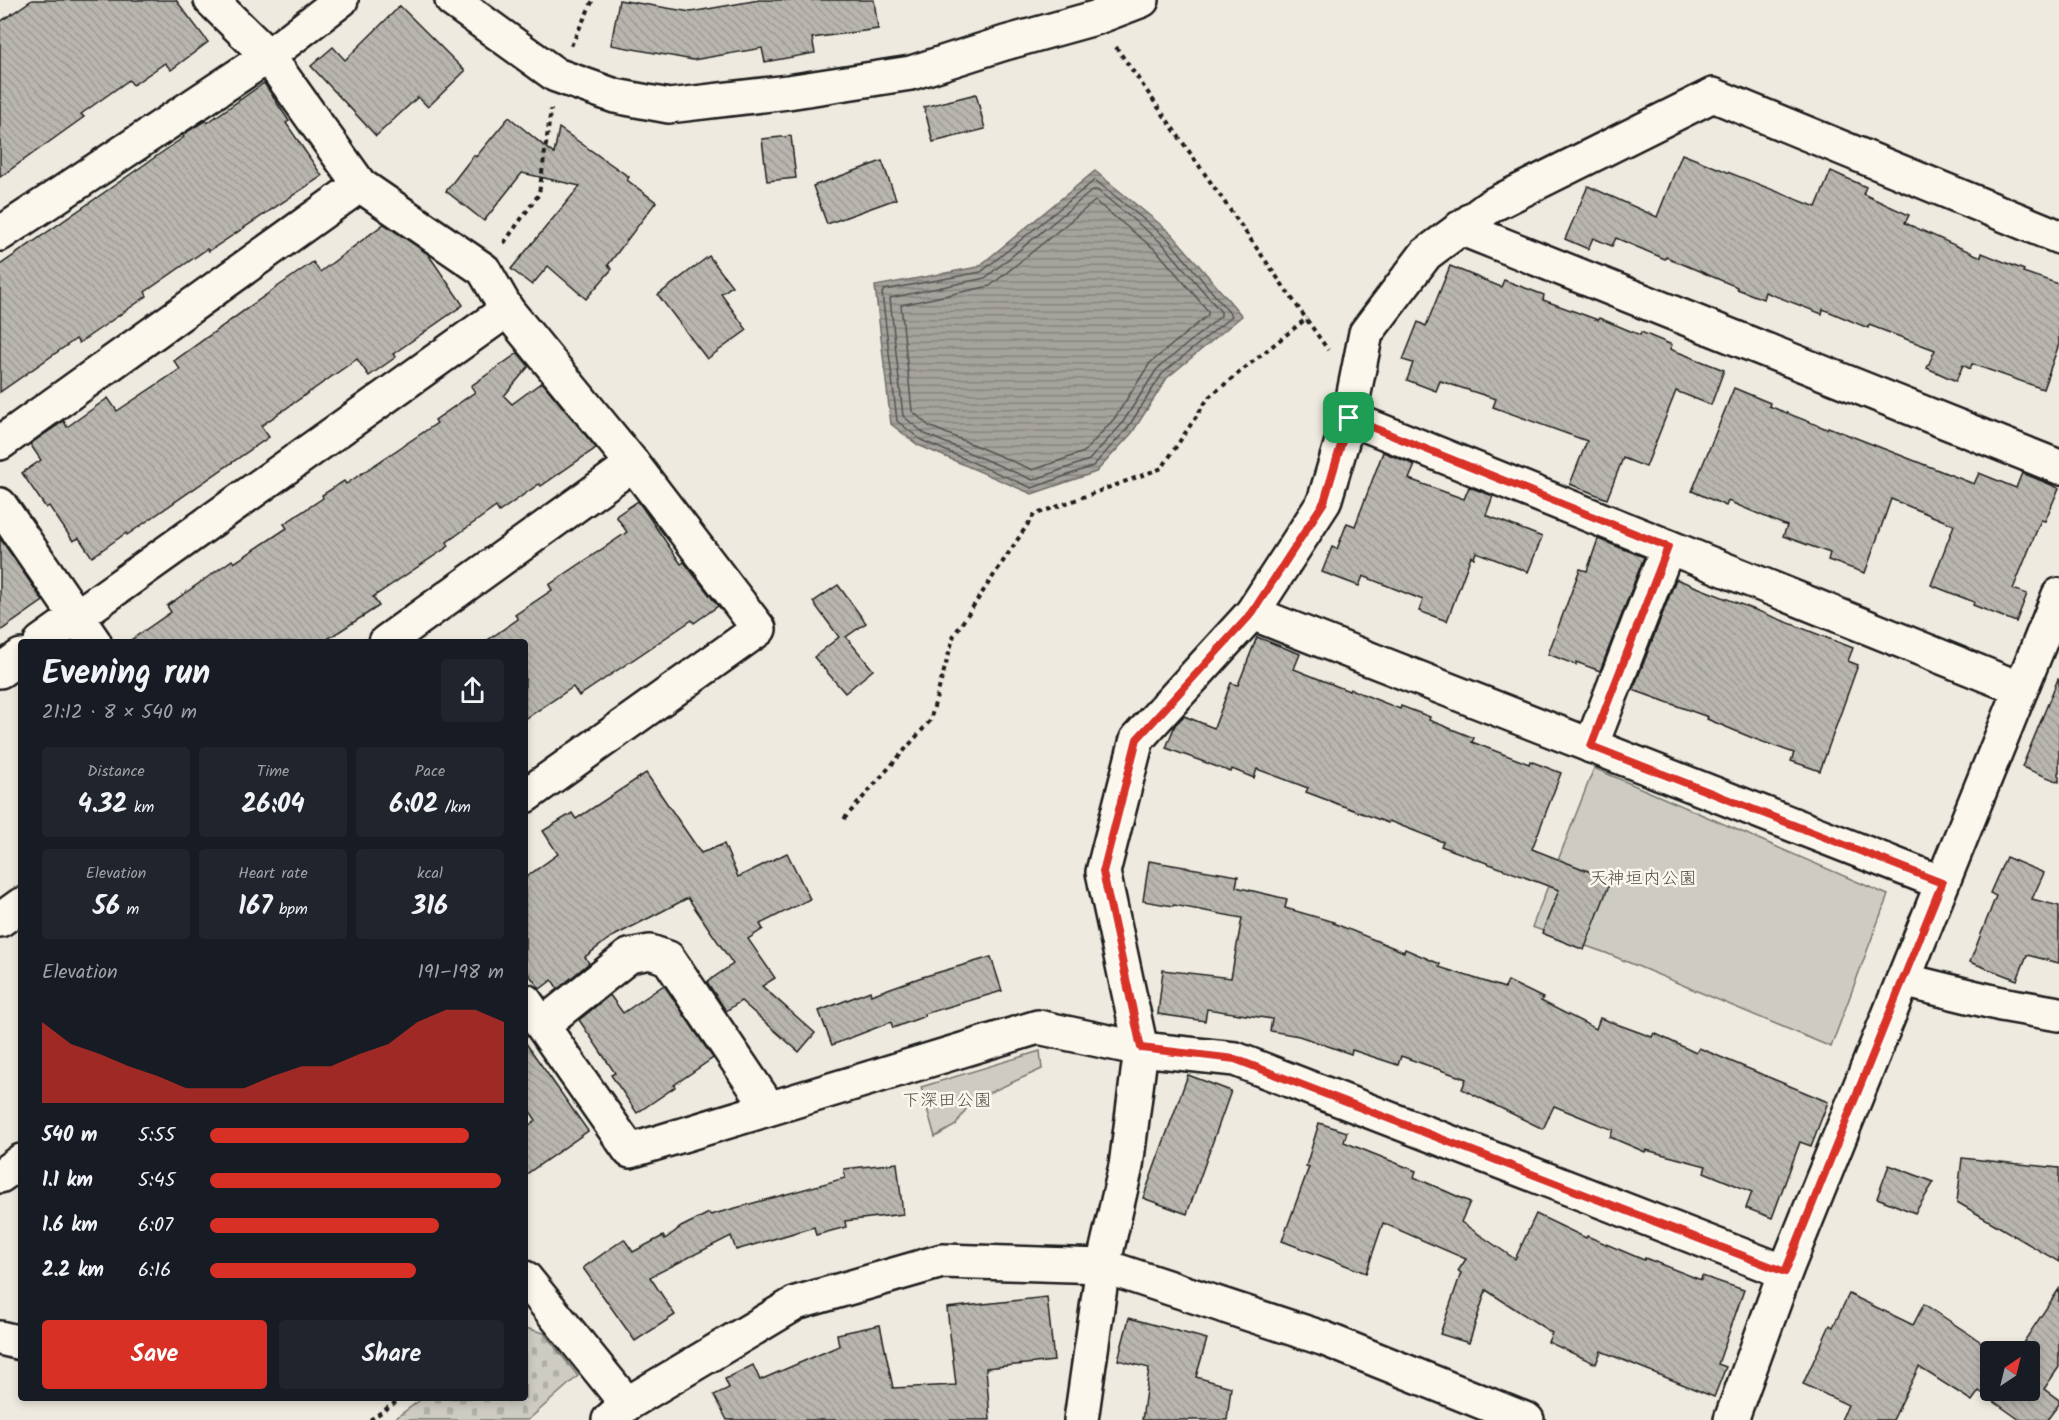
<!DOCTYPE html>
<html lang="en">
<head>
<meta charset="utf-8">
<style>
	:root { --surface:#171b24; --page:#20242c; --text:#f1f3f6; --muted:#9ea1a6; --accent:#d93025 }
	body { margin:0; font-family:Kalam,"Klee One",sans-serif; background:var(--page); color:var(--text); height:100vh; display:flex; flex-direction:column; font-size:22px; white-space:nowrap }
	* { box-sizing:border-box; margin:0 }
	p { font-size:20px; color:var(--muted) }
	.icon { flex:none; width:33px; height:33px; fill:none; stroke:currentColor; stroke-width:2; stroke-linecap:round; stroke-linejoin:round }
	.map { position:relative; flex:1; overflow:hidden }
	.drawer { position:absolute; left:18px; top:639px; width:510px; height:762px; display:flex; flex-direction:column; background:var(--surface); border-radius:6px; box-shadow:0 3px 9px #0003 }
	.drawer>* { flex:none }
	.needle { width:39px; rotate:35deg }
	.fabs { position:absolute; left:1980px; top:1341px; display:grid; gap:12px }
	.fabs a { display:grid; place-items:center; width:60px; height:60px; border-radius:6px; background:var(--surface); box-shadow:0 3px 9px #0003; font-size:30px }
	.pin { position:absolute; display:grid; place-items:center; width:51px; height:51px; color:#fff; margin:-26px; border-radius:12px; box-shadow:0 3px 9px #0006 }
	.round { display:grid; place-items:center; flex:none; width:63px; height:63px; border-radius:6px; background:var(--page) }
	.summary { display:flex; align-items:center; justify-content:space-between; height:102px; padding:0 24px }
	h1 { font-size:33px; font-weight:800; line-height:45px }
	.figures { display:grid; grid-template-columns:repeat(3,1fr); gap:9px; height:102px; padding:6px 24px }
	.figures div { display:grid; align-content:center; border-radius:6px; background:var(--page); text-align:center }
	.figures b { font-size:26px; font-weight:800 }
	.figures small { font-size:16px; font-weight:400 }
	.figures p { font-size:16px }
	.chart { height:168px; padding:12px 24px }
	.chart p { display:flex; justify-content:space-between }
	.chart svg { width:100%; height:108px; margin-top:6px; fill:var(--accent); opacity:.7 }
	.cta { display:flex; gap:12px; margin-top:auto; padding:12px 24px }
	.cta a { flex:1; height:69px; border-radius:6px; background:var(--accent); color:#fff; font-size:24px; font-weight:800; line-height:69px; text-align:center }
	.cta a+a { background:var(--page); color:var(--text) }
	ul { padding:0 24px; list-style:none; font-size:20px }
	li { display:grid; grid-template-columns:96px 72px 1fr; align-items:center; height:45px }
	li i { height:15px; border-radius:8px; background:var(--accent) }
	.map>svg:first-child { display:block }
</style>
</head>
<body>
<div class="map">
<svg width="2059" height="1420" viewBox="0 0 2059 1420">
	<defs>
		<pattern id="cemetery-stones" width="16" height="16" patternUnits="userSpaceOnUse" patternTransform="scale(1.5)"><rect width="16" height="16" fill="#ceccc2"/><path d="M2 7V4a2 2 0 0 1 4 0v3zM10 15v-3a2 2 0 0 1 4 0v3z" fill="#b0afa6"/></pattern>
		<pattern id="water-rules" width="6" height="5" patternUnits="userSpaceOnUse" patternTransform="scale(1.5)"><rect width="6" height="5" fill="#a6a39d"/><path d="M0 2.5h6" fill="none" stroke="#86847f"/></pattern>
		<pattern id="building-back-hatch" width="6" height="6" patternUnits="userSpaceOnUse" patternTransform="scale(1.5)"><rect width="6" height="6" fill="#b9b6af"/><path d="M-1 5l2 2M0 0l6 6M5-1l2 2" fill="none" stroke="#9e9c96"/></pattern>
	</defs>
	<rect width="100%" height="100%" fill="#eeeadf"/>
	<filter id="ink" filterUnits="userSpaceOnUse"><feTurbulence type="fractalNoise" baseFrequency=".0167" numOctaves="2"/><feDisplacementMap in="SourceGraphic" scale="12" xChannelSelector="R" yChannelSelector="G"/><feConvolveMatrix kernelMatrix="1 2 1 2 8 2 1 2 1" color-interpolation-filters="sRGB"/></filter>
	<g filter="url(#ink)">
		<!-- cemetery -->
		<path fill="url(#cemetery-stones)" stroke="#75746f" stroke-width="1.5" d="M 525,1328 L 544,1333 L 578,1376 L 528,1420 L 393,1420 L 423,1398 L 525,1398 Z"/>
		<!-- park -->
		<g fill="#ceccc2" stroke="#75746f" stroke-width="1.5">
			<path d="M 1594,768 L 1888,895 L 1831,1047 L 1606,953 L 1532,927 Z"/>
			<path d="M 1040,1051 L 1042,1069 L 971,1101 L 956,1125 L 935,1137 L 921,1087 Z"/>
		</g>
		<!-- water -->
		<path fill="url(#water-rules)" stroke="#6f6d69" stroke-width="1.5" d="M 1095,171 L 1172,234 L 1242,316 L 1167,378 L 1132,433 L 1096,472 L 1032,494 L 918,445 L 891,424 L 875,286 L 978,267 Z"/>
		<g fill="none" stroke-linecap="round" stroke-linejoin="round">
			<!-- shore -->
			<g stroke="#535250" stroke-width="1.5">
				<path d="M 1095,180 L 1168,239 L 1232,316 L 1162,374 L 1127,429 L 1093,466 L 1032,488 L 921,440 L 897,421 L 882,293 L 884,290 L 981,272 Z"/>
				<path d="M 1093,190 L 1097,190 L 1163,244 L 1221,312 L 1221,316 L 1157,369 L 1121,425 L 1089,460 L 1033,480 L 925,434 L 903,416 L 890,298 L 985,278 Z"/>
				<path d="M 1095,201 L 1157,251 L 1208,311 L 1208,315 L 1150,363 L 1114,419 L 1084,452 L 1033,470 L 929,426 L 912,411 L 901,305 L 990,286 Z"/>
			</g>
		</g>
		<!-- building -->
		<g fill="url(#building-back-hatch)" stroke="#1c1c1c" stroke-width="1.5">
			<path d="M 32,0 L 176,0 L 208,42 L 171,70 L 165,63 L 133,85 L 129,80 L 81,114 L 84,117 L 0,177 L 0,22 Z"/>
			<path d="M 619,0 L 691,12 L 759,0 L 874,0 L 878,29 L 812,38 L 815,53 L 765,62 L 762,48 L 693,60 L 611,45 Z"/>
			<path d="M 400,6 L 465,71 L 428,107 L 418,97 L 376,136 L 311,66 L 333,47 L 345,60 Z"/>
			<path d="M 264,83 L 289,121 L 286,123 L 322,176 L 209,251 L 207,249 L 145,292 L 147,296 L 92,334 L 79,343 L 76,339 L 0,392 L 0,265 L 184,137 L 182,135 L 206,120 L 207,123 Z"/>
			<path d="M 976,94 L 985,129 L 933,142 L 924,107 Z"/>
			<path d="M 509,117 L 554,154 L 559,128 L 629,177 L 627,180 L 656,202 L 608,265 L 612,269 L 586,299 L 548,266 L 532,285 L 511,269 L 580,186 L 522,173 L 484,221 L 446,191 L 474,155 L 476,157 Z"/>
			<path d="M 791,136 L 796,178 L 767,181 L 762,139 Z"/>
			<path d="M 1682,154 L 1816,207 L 1831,171 L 1866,187 L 1863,194 L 1909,215 L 1905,223 L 1981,257 L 1982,253 L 2024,270 L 2023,272 L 2059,284 L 2059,344 L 2043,389 L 1972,364 L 1970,369 L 1963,365 L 1956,381 L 1927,368 L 1935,350 L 1869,325 L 1868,328 L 1823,309 L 1822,314 L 1765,292 L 1763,299 L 1737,289 L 1737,287 L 1666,257 L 1665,259 L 1616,238 L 1612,246 L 1593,238 L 1588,249 L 1565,239 L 1588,186 L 1657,217 Z"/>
			<path d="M 882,161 L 896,199 L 827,224 L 813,186 Z"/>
			<path d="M 384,224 L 428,254 L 463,305 L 393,354 L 396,357 L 369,376 L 357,359 L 261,426 L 269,437 L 127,535 L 126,533 L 92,557 L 79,538 L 73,541 L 49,506 L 46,508 L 22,473 L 41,460 L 30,444 L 64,421 L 67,427 L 108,398 L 117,411 L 180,369 L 174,361 L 270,292 L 313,262 L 320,272 Z"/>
			<path d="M 709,256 L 732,286 L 721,294 L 747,330 L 707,359 L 658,295 Z"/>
			<path d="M 1450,266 L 1501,287 L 1504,280 L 1544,295 L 1543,300 L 1598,320 L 1599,318 L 1640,335 L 1641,332 L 1672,345 L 1670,349 L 1724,370 L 1711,405 L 1676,391 L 1646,467 L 1623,458 L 1607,499 L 1570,484 L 1587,441 L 1493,407 L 1496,399 L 1440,381 L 1436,391 L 1407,380 L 1413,363 L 1403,360 L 1418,322 L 1426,326 Z"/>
			<path d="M 518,353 L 529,366 L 504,396 L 512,404 L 542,382 L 596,448 L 541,486 L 539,484 L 499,512 L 496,507 L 447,542 L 449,546 L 373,597 L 379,606 L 323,642 L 128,642 L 171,612 L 167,606 L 232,560 L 234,563 L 287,528 L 284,524 L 323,498 L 322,495 L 344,481 L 346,484 L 437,423 L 435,420 L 475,392 L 471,386 Z"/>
			<path d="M 1734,388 L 1770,403 L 1769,406 L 1827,429 L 1828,427 L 1974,484 L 1979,473 L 2016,488 L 2022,473 L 2059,488 L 2045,521 L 2041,520 L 2013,589 L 2027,594 L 2016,622 L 1973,605 L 1974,602 L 1931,585 L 1954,525 L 1891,499 L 1865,573 L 1828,560 L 1830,553 L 1783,536 L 1787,526 L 1728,501 L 1726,506 L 1692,491 Z"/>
			<path d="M 1383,452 L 1415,465 L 1409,479 L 1464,499 L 1469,487 L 1493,496 L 1486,515 L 1542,537 L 1528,572 L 1476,552 L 1474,558 L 1471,556 L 1447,621 L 1419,611 L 1423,600 L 1363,576 L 1359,586 L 1322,572 L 1332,547 L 1337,549 L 1347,523 L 1355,526 Z"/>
			<path d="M 638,501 L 681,564 L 684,562 L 718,606 L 694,623 L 692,620 L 579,696 L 573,687 L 525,719 L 525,642 L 485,642 L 518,619 L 515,615 L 552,590 L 549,585 L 627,532 L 616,516 Z"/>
			<path d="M 0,538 L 43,601 L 0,631 Z"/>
			<path d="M 1598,539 L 1644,557 L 1600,671 L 1576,662 L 1576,665 L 1548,654 L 1580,569 L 1587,571 Z"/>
			<path d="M 1676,579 L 1853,648 L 1848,661 L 1858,665 L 1820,771 L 1791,761 L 1794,753 L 1755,739 L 1707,719 L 1708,717 L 1633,690 Z"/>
			<path d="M 838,585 L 866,623 L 846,637 L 873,670 L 845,693 L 814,657 L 839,637 L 813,602 Z"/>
			<path d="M 1257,637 L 1300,654 L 1294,669 L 1349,691 L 1350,689 L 1400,709 L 1401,706 L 1430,717 L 1429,720 L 1474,738 L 1472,742 L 1529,764 L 1530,761 L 1561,773 L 1532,849 L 1611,880 L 1584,950 L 1542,933 L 1559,890 L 1441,846 L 1443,842 L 1389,821 L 1388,823 L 1306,792 L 1308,788 L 1257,769 L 1254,778 L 1232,769 L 1231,772 L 1166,748 L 1175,725 L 1184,716 L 1214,728 L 1231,683 L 1238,685 Z"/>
			<path d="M 2058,679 L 2059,680 L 2059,782 L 2022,767 Z"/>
			<path d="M 646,773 L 701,853 L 724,844 L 738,877 L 787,853 L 810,899 L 760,924 L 763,929 L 748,939 L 775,978 L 762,986 L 815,1033 L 799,1052 L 741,1001 L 726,1011 L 707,982 L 733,964 L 688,898 L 610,938 L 585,957 L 589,963 L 558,989 L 552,980 L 540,989 L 525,969 L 525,878 L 558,854 L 543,831 L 572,813 L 576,819 Z"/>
			<path d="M 2006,857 L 2044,873 L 2032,899 L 2059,906 L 2059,963 L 2027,955 L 2017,980 L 1970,962 L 1996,896 L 1990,893 Z"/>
			<path d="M 1149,861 L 1238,876 L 1236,887 L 1287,899 L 1285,908 L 1334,922 L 1333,923 L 1404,952 L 1405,949 L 1440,964 L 1439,967 L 1505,988 L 1508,981 L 1543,998 L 1541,1001 L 1596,1029 L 1600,1018 L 1652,1037 L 1654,1033 L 1696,1053 L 1699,1048 L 1828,1102 L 1811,1146 L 1800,1142 L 1772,1218 L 1746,1208 L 1752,1192 L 1704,1172 L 1706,1166 L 1646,1150 L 1645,1152 L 1610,1137 L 1613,1130 L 1554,1106 L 1543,1129 L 1462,1089 L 1466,1079 L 1401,1056 L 1398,1065 L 1352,1050 L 1351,1054 L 1299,1036 L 1270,1031 L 1272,1019 L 1207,1009 L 1205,1021 L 1158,1014 L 1163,970 L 1231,978 L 1242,918 L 1174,905 L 1173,906 L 1143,901 Z"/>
			<path d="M 991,957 L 1002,991 L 924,1014 L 925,1016 L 893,1028 L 891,1022 L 832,1045 L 819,1011 L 870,991 L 871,995 L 919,978 Z"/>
			<path d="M 664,985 L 713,1058 L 674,1085 L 675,1087 L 637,1113 L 611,1075 L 615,1073 L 579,1020 L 610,995 L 623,1013 Z"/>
			<path d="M 525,1042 L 588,1131 L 525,1175 L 525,1128 L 536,1120 L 525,1104 Z"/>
			<path d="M 1188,1075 L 1231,1091 L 1187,1214 L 1143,1198 Z"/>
			<path d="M 1319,1123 L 1347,1132 L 1344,1142 L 1416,1171 L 1414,1177 L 1470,1202 L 1461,1222 L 1515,1259 L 1536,1214 L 1586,1238 L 1587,1236 L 1644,1260 L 1645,1258 L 1701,1280 L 1702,1276 L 1744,1290 L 1718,1364 L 1726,1367 L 1714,1397 L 1601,1351 L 1596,1364 L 1548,1342 L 1552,1333 L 1486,1290 L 1469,1343 L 1440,1334 L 1461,1273 L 1458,1271 L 1466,1259 L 1383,1223 L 1366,1273 L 1282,1241 L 1309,1167 L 1306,1166 Z"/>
			<path d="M 1962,1158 L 2059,1168 L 2059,1262 L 1957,1202 Z"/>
			<path d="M 897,1163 L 903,1214 L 845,1221 L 846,1227 L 816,1235 L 814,1227 L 736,1250 L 731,1236 L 650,1277 L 675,1315 L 635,1341 L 583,1268 L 624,1239 L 633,1252 L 663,1236 L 665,1239 L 681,1227 L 709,1213 L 710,1215 L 845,1178 L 844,1169 Z"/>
			<path d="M 1889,1165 L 1934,1182 L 1915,1213 L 1877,1198 Z"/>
			<path d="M 2059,1289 L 2059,1367 L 2044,1389 L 2059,1400 L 2059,1404 L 2047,1420 L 2020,1420 L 1979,1391 L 1972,1401 L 1919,1367 L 1893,1420 L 1841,1420 L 1848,1405 L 1803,1384 L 1830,1325 L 1833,1327 L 1849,1294 L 1913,1325 L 1924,1304 L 1996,1352 L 1990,1352 L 1990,1390 L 2030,1390 L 2030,1352 L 2017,1352 Z"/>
			<path d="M 1047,1297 L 1054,1361 L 986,1368 L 990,1420 L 727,1420 L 714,1395 L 729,1388 L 725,1379 L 753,1365 L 760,1380 L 839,1346 L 837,1334 L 880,1325 L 893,1388 L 956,1385 L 947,1308 Z"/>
			<path d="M 1129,1318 L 1207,1339 L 1196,1377 L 1231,1387 L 1227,1420 L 1142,1420 L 1149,1368 L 1118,1360 Z"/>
		</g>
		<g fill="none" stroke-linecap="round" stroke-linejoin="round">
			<defs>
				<g id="street">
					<path d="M 211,0 L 268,56 L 360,185 L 484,270 L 507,310 L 633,464 L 759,629 L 525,796"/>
					<path d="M 1460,228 L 2059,467"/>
					<path d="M 0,234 L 268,56 L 341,0"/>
					<path d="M 1349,418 L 2021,689"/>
					<path d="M 0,443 L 360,185"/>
					<path d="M 0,505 L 94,642"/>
					<path d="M 1252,613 L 1942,883"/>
					<path d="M 41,642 L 507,310"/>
					<path d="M 386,642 L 633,464"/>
					<path d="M 0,671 L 21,656"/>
					<path d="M 1591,746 L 1668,547"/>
					<path d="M 0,920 L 21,905"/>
					<path d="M 1903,980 L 2001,1004 L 2059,1014"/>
					<path d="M 525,1001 L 630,1151 L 1038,1027 L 1141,1049 L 1235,1059 L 1785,1272"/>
					<path d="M 542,1025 L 629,956 L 650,952 L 668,958 L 769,1108"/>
					<path d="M 0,1176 L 21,1161"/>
					<path d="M 525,1278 L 627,1404"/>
					<path d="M 0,1338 L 21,1343"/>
					<path d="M 1081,1420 L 1103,1266 L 1126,1166 L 1141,1049 L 1103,872 L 1137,739 L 1252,613 L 1324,502 L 1349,418 L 1366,333 L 1426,254 L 1492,205 L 1713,95 L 2059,237"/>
					<path d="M 1731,1420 L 1785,1272 L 2059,595"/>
				</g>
				<g id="secondary">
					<path d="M 452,0 L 556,75 L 615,96 L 669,106 L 788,92 L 911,73 L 1005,43 L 1095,18 L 1142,0"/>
					<path d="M 609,1420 L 627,1404 L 796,1303 L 942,1261 L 1103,1266 L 1325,1339 L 1527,1420"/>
				</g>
			</defs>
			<!-- street casing -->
			<use href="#street" stroke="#1c1c1c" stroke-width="38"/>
			<!-- secondary casing -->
			<use href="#secondary" stroke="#1c1c1c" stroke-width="38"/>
			<!-- path -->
			<g stroke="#1c1c1c" stroke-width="4" stroke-dasharray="4.5 4.5" stroke-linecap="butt">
				<path d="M 571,46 L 593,0"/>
				<path d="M 1116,47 L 1328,350"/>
				<path d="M 504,243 L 539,194 L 551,109"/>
				<path d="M 844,819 L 930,721 L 954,635 L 1034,515 L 1162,468 L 1209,397 L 1307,318"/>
				<path d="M 370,1420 L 402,1398"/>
			</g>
			<!-- street -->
			<use href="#street" stroke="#fbf7ec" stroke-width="33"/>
			<!-- secondary -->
			<use href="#secondary" stroke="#fbf7ec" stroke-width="33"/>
		</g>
	</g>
	<g fill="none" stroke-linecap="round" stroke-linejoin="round" filter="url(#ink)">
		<defs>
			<path id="route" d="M 1349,418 L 1668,547 L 1591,746 L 1942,883 L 1785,1272 L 1235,1059 L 1141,1048 L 1103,872 L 1137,739 L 1252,613 L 1324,502 Z"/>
		</defs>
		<!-- route casing -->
		<use href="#route" stroke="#fff" stroke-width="12"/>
		<!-- route -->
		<use href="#route" stroke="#d93025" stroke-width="8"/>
	</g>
	<g text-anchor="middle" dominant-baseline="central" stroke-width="5" stroke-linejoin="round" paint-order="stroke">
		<!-- park labels -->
		<g font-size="18" fill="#51514e" stroke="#fbf7ec">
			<text x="1643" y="879">天神垣内公園</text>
			<text x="947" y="1101">下深田公園</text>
		</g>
	</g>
</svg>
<div class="fabs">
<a><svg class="needle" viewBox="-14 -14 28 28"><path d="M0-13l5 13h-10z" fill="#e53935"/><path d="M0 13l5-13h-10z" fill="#9ea1a6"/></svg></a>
</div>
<div class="pin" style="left:1349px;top:418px;background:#1e9e55"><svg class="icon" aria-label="arrive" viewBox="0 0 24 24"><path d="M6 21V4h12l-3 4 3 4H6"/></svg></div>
<section class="drawer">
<div class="summary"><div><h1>Evening run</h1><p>21:12 · 8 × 540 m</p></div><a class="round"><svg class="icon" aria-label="share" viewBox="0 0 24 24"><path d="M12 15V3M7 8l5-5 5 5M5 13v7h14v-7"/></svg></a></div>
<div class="figures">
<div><p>Distance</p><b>4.32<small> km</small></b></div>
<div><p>Time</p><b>26:04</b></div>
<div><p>Pace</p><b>6:02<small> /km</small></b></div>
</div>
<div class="figures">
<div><p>Elevation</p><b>56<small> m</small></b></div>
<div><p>Heart rate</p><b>167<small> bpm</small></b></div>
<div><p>kcal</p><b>316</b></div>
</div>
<div class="chart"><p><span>Elevation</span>191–198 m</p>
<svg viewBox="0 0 160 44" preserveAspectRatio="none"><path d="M0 44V11L10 20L20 24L30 29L40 33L50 38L60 38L70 38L80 33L90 29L100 29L110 24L120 20L130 11L140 6L150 6L160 11V44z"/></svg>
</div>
<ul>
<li><b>540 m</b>5:55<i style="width:88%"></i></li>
<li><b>1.1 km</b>5:45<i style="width:99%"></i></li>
<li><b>1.6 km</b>6:07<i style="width:78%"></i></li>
<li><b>2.2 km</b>6:16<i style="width:70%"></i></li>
</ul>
<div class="cta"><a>Save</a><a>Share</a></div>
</section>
</div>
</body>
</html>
